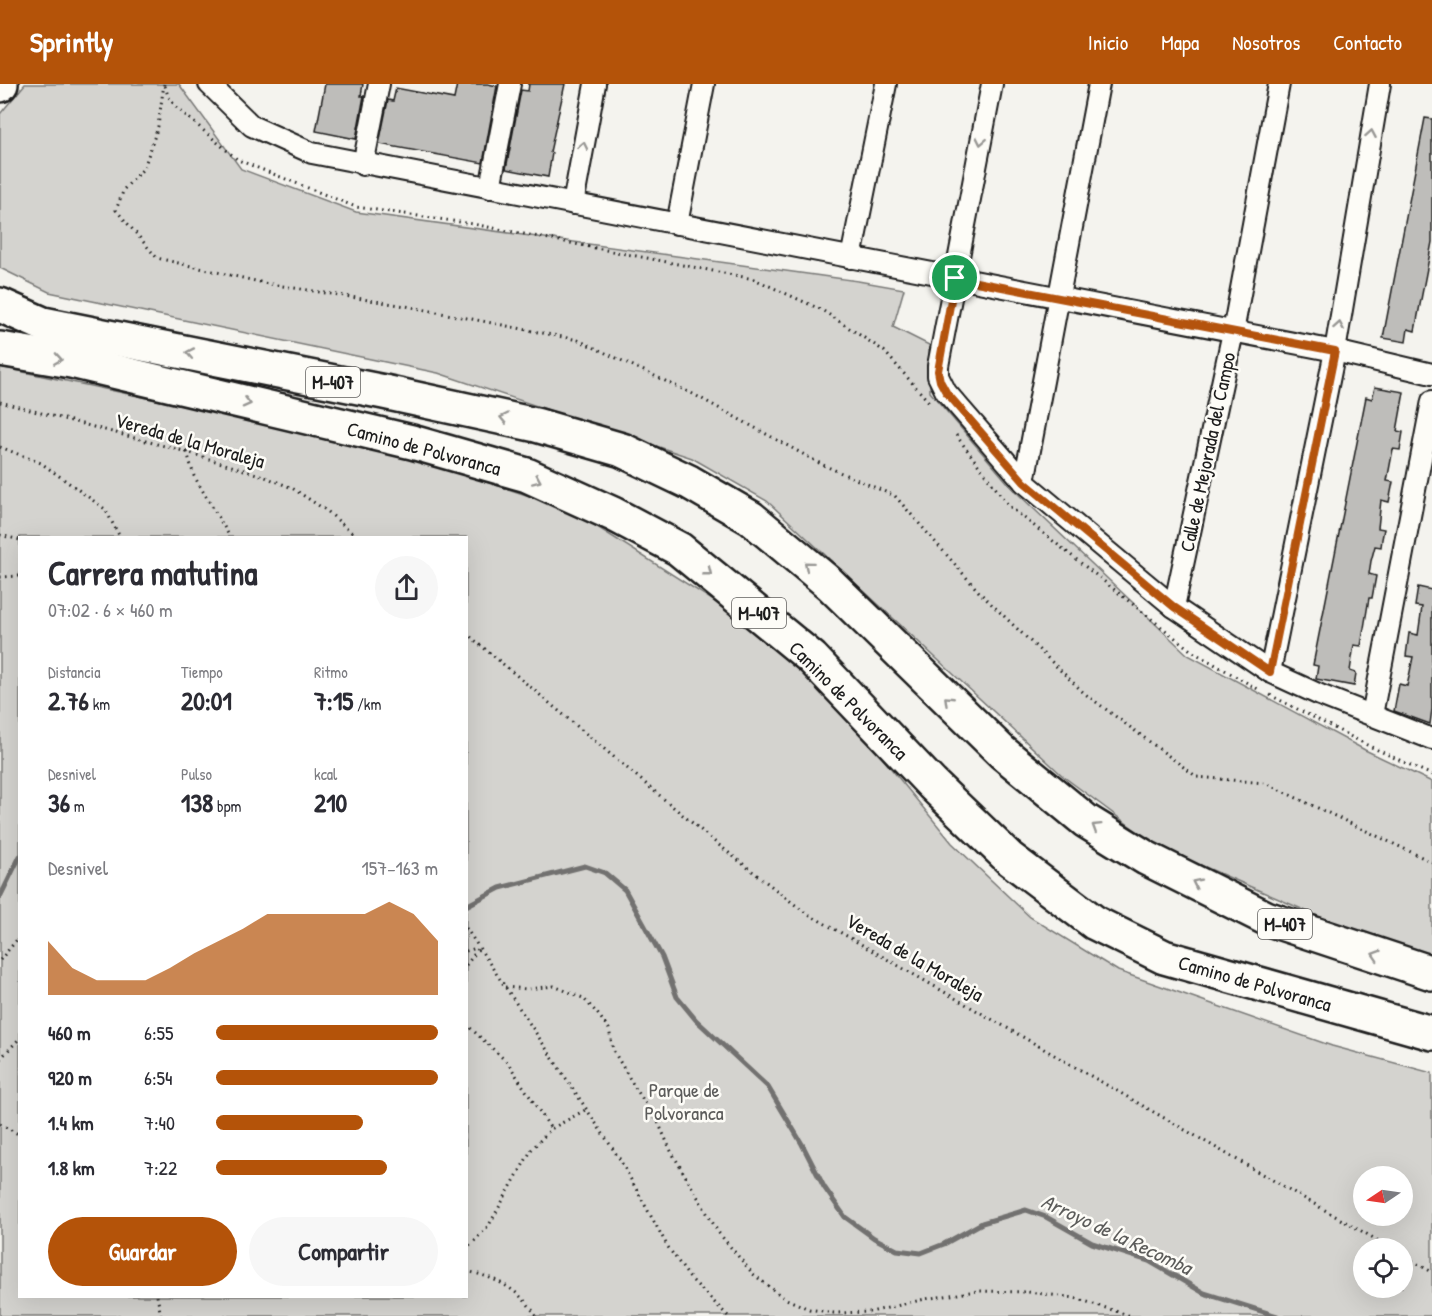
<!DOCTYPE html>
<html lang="es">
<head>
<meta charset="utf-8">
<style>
	:root { --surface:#fff; --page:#f7f7f7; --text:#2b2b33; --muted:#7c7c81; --accent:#b45309 }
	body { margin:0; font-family:"Patrick Hand",sans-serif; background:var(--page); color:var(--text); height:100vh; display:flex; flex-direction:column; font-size:22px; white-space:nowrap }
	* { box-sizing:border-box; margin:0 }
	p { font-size:20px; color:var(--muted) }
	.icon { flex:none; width:33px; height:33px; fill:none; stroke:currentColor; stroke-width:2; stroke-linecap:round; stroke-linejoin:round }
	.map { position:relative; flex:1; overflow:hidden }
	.side { position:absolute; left:18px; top:452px; width:450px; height:762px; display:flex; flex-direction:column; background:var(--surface); border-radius:0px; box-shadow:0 6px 24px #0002 }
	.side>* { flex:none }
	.needle { width:39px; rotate:257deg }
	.tools { position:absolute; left:1353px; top:1082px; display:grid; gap:12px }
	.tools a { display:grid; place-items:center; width:60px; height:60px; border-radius:50%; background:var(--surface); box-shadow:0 6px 24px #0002; font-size:30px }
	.pin { position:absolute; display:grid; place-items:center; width:51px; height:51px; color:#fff; margin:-26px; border:3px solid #fff; border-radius:50%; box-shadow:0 2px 6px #0007 }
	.round { display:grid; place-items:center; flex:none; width:63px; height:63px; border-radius:32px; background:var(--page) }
	.head { display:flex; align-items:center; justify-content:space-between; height:102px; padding:0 30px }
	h1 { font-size:33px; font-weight:700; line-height:45px }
	.metrics { display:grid; grid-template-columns:repeat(3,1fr); gap:9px; height:102px; padding:6px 30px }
	.metrics div { display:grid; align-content:center }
	.metrics b { font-size:26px; font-weight:700 }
	.metrics small { font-size:16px; font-weight:400 }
	.metrics p { font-size:16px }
	.chart { height:168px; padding:12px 30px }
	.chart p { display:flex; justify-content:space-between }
	.chart svg { width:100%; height:108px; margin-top:6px; fill:var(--accent); opacity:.7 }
	.action { display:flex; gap:12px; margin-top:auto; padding:12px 30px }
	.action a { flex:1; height:69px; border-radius:36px; background:var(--accent); color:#fff; font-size:24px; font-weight:700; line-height:69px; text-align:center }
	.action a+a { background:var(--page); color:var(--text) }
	ul { padding:0 30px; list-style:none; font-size:20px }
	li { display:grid; grid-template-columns:96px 72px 1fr; align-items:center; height:45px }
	li i { height:15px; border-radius:8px; background:var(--accent) }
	header { display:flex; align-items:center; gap:36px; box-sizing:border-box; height:84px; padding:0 30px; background:var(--accent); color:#fff }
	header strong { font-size:28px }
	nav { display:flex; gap:33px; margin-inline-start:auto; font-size:21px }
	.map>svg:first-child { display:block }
</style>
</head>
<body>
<header>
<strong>Sprintly</strong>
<nav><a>Inicio</a><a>Mapa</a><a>Nosotros</a><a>Contacto</a></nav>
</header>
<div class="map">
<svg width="1432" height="1232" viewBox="0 0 1432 1232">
	<rect width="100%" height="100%" fill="#f4f3ee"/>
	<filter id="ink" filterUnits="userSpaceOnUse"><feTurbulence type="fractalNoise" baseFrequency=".0167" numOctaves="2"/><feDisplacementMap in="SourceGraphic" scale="12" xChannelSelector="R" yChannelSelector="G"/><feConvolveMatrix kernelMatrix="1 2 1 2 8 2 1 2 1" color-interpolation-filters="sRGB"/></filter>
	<g filter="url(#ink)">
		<!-- green -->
		<g fill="#d4d3cf" stroke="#787876" stroke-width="1.5" fill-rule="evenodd">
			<path d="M 25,0 L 179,0 L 241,85 L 356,128 L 858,197 L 904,205 L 893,243 L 929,261 L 930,308 L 1014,406 L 1188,571 L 1365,666 L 1432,698 L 1432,873 L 1320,833 L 1157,762 L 1064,693 L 767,417 L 692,374 L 438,289 L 49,208 L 0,184 L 0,30 Z"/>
			<path d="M 0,283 L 214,328 L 413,374 L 569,425 L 766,550 L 852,637 L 952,759 L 1030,833 L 1118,887 L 1332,962 L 1432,989 L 1432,1232 L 0,1232 ZM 20,453 L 466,453 L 466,1212 L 20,1212 ZM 1364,1092 L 1402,1092 L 1402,1131 L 1364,1131 ZM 1364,1164 L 1402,1164 L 1402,1203 L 1364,1203 Z"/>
		</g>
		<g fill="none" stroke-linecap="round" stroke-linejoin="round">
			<!-- stream -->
			<g stroke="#72716f" stroke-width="5">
				<path d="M 0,813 L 20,772"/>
				<path d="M 466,822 L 500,804 L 585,782 L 605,789 L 625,806 L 662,873 L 677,913 L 696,936 L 768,1003 L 802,1060 L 824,1103 L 845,1133 L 874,1154 L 897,1166 L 921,1169 L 944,1160 L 982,1139 L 1026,1126 L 1046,1133 L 1092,1159 L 1149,1177 L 1204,1209 L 1277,1232"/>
			</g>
		</g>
		<!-- building -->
		<g fill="#bebdba" stroke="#1c1c1c" stroke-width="1.5">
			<path d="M 325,0 L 363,0 L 361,12 L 364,12 L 356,55 L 316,47 Z"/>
			<path d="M 457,0 L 488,0 L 497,2 L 483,79 L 379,60 L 388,16 L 393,17 L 396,4 L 454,15 Z"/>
			<path d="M 529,0 L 565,0 L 550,68 L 552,69 L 548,93 L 506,85 L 521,6 L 528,7 Z"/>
			<path d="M 1425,34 L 1432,35 L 1432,158 L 1415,247 L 1408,245 L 1406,258 L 1383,254 Z"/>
			<path d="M 1375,303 L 1404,308 L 1397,347 L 1403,348 L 1400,366 L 1393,365 L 1387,397 L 1393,398 L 1389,418 L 1381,416 L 1378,444 L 1384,445 L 1382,455 L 1381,463 L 1375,462 L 1371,477 L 1369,490 L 1376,492 L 1372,514 L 1369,514 L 1361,562 L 1354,561 L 1350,587 L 1356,589 L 1354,602 L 1316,595 L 1318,582 L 1313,581 L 1366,313 L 1372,315 Z"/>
			<path d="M 1418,503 L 1432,506 L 1432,625 L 1430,640 L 1394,627 L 1399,600 L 1407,602 L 1410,588 L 1413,573 L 1406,572 L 1409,549 L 1418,551 L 1422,523 L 1415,522 Z"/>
		</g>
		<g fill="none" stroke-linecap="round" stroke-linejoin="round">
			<defs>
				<g id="street">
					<path d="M 209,0 L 252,42 L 312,69 L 1335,267 L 1432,290"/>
					<path d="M 992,0 L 938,282 L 938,292 L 946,308 L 1024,398 L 1174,523 L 1270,588 L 1320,611 L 1432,655"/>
					<path d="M 363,81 L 379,0"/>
					<path d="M 490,104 L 510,0"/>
					<path d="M 573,120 L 595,0"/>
					<path d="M 677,140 L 704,0"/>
					<path d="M 851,174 L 886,0"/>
					<path d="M 1024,398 L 1099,0"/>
					<path d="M 1174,523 L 1233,248 L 1279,0"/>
					<path d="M 1270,588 L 1335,267 L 1380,0"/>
					<path d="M 1372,631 L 1432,317"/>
				</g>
				<g id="highway">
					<path d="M 0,1 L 1,0"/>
					<path d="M 0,221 L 43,240 L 384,308 L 536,341 L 622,366 L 689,398 L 751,434 L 830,500 L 1002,668 L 1086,737 L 1146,774 L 1266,834 L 1432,889"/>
					<path d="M 0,265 L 71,277 L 412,358 L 527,391 L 613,430 L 679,465 L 812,574 L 932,700 L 1009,774 L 1095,839 L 1164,873 L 1432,949"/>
				</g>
			</defs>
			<!-- street casing -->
			<use href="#street" stroke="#1c1c1c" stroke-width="24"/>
			<!-- highway casing -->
			<use href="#highway" stroke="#1c1c1c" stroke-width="38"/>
			<!-- path -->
			<g stroke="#1c1c1c" stroke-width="3" stroke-dasharray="1.5 4.5" stroke-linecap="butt">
				<path d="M 164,0 L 158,42 L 144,84 L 124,105 L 116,126 L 157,174 L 264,199 L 406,222 L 578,256 L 693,310 L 823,381 L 895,412 L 980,509 L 1084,609 L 1197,693 L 1265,699 L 1432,778"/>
				<path d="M 165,2 L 168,12 L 176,23 L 238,76 L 356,123 L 473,140 L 754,195 L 822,226 L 884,267 L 929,318"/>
				<path d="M 0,318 L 187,368 L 263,392 L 292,404 L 327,427 L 357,453"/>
				<path d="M 956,351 L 1009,422 L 1193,568 L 1258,605"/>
				<path d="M 0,363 L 41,379 L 105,425 L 120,453"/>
				<path d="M 187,368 L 194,392 L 230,453"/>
				<path d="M 0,451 L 20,456"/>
				<path d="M 0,493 L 20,492"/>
				<path d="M 466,549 L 715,758 L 803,827 L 1391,1164"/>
				<path d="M 1270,611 L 1369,662 L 1432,691"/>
				<path d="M 466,844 L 619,1074 L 668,1163 L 689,1193 L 728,1232"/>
				<path d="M 466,867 L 477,864"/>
				<path d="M 0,876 L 20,852"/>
				<path d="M 466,881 L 479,864"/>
				<path d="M 505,903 L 527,905 L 554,902 L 583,914 L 597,929 L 609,945 L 613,966 L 634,1002 L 658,1038 L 671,1067 L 718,1148 L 753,1190 L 784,1214 L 809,1225 L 834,1229 L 871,1228 L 925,1215 L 977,1207 L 1028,1208 L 1075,1214 L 1131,1232"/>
				<path d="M 466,940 L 508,979 L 551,1045"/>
				<path d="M 0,975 L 20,954"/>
				<path d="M 0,1040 L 20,1051"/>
				<path d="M 466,1166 L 489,1141 L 532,1065 L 551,1045 L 587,1025"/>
				<path d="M 1402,1171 L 1432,1188"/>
				<path d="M 466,1187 C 495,1193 521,1206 536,1232"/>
				<path d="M 157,1212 L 161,1232"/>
			</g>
			<!-- street -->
			<use href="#street" stroke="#fdfcf7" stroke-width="20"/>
			<!-- highway -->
			<use href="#highway" stroke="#fdfcf7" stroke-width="33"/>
		</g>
		<!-- one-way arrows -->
		<defs><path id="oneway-chevron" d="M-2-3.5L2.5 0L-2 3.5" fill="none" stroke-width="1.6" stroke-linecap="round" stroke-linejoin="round" transform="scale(1.5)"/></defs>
		<g stroke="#989794">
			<use href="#oneway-chevron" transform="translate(1371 50) rotate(-80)"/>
			<use href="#oneway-chevron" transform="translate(981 57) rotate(101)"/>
			<use href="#oneway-chevron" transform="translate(583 62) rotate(-79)"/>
			<use href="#oneway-chevron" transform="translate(1339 242) rotate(-80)"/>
			<use href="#oneway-chevron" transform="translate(190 269) rotate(-169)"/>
			<use href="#oneway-chevron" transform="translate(58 275) rotate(9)"/>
			<use href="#oneway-chevron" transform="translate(247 319) rotate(14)"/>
			<use href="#oneway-chevron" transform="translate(504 334) rotate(-168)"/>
			<use href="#oneway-chevron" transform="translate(537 396) rotate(24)"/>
			<use href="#oneway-chevron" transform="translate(808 481) rotate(-140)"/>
			<use href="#oneway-chevron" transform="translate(708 488) rotate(38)"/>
			<use href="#oneway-chevron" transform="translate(948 616) rotate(-136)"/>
			<use href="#oneway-chevron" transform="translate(1096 743) rotate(-148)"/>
			<use href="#oneway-chevron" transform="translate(1196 799) rotate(-154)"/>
			<use href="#oneway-chevron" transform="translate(1376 871) rotate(-162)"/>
		</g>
	</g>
	<g fill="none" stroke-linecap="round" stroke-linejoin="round" filter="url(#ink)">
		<defs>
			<path id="route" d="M 955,194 L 1335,267 L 1270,588 L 1174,523 L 1024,398 L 946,308 L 940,297 L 938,287 Z"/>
		</defs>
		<!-- route casing -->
		<use href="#route" stroke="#fff" stroke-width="12"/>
		<!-- route -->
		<use href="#route" stroke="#b45309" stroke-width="8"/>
	</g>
	<g text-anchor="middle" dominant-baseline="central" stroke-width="5" stroke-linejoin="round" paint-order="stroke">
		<!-- shield labels -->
		<g fill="#fdfcf7" stroke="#605f5e" stroke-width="1.5">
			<rect x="306" y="283" width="54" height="30" rx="4.5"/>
			<rect x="732" y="514" width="54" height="30" rx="4.5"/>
			<rect x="1258" y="825" width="54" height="30" rx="4.5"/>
		</g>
		<g font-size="18" font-weight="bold" fill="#1c1c1c">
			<text x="333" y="298">M-407</text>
			<text x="759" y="529">M-407</text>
			<text x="1285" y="840">M-407</text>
		</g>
		<!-- street labels -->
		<g font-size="20" fill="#1c1c1c" stroke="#fdfcf7">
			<text transform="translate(190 356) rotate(16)">Vereda de la Moraleja</text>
			<text transform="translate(424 364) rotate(15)">Camino de Polvoranca</text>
			<text transform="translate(1207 368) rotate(-78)">Calle de Mejorada del Campo</text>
			<text transform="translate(849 616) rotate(45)">Camino de Polvoranca</text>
			<text transform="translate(915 873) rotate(30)">Vereda de la Moraleja</text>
			<text transform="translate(1255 899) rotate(16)">Camino de Polvoranca</text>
		</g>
		<!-- park labels -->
		<g font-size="20" fill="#5c5c5b" stroke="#fdfcf7">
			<text x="684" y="1005">Parque de<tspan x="684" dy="23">Polvoranca</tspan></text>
		</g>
		<!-- water labels -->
		<g font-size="21" font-style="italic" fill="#5c5c5a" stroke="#fdfcf7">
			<text transform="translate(1117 1150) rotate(25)">Arroyo de la Recomba</text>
		</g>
	</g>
</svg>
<div class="tools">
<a><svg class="needle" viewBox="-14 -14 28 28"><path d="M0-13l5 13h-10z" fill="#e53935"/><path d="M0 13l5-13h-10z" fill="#7c7c81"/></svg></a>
<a><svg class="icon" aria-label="locate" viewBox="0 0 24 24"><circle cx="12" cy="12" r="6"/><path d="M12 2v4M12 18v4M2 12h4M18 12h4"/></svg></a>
</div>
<div class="pin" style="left:955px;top:194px;background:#1e9e55"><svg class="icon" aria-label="arrive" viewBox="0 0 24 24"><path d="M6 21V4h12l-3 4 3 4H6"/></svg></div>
<section class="side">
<div class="head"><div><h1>Carrera matutina</h1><p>07:02 · 6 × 460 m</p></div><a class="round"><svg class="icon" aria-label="share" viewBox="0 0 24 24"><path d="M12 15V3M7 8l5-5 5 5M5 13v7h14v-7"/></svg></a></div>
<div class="metrics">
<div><p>Distancia</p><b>2.76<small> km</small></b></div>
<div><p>Tiempo</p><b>20:01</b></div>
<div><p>Ritmo</p><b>7:15<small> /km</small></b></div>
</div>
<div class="metrics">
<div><p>Desnivel</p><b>36<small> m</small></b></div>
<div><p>Pulso</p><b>138<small> bpm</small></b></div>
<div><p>kcal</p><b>210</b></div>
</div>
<div class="chart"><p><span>Desnivel</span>157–163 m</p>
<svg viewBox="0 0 160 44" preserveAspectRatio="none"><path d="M0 44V22L10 33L20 38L30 38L40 38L50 33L60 27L70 22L80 17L90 11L100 11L110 11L120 11L130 11L140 6L150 11L160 22V44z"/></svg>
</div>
<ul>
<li><b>460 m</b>6:55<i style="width:100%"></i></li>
<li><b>920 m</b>6:54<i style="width:100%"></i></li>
<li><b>1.4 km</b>7:40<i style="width:66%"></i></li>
<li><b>1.8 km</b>7:22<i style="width:77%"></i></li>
</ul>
<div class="action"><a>Guardar</a><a>Compartir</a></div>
</section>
</div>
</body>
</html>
